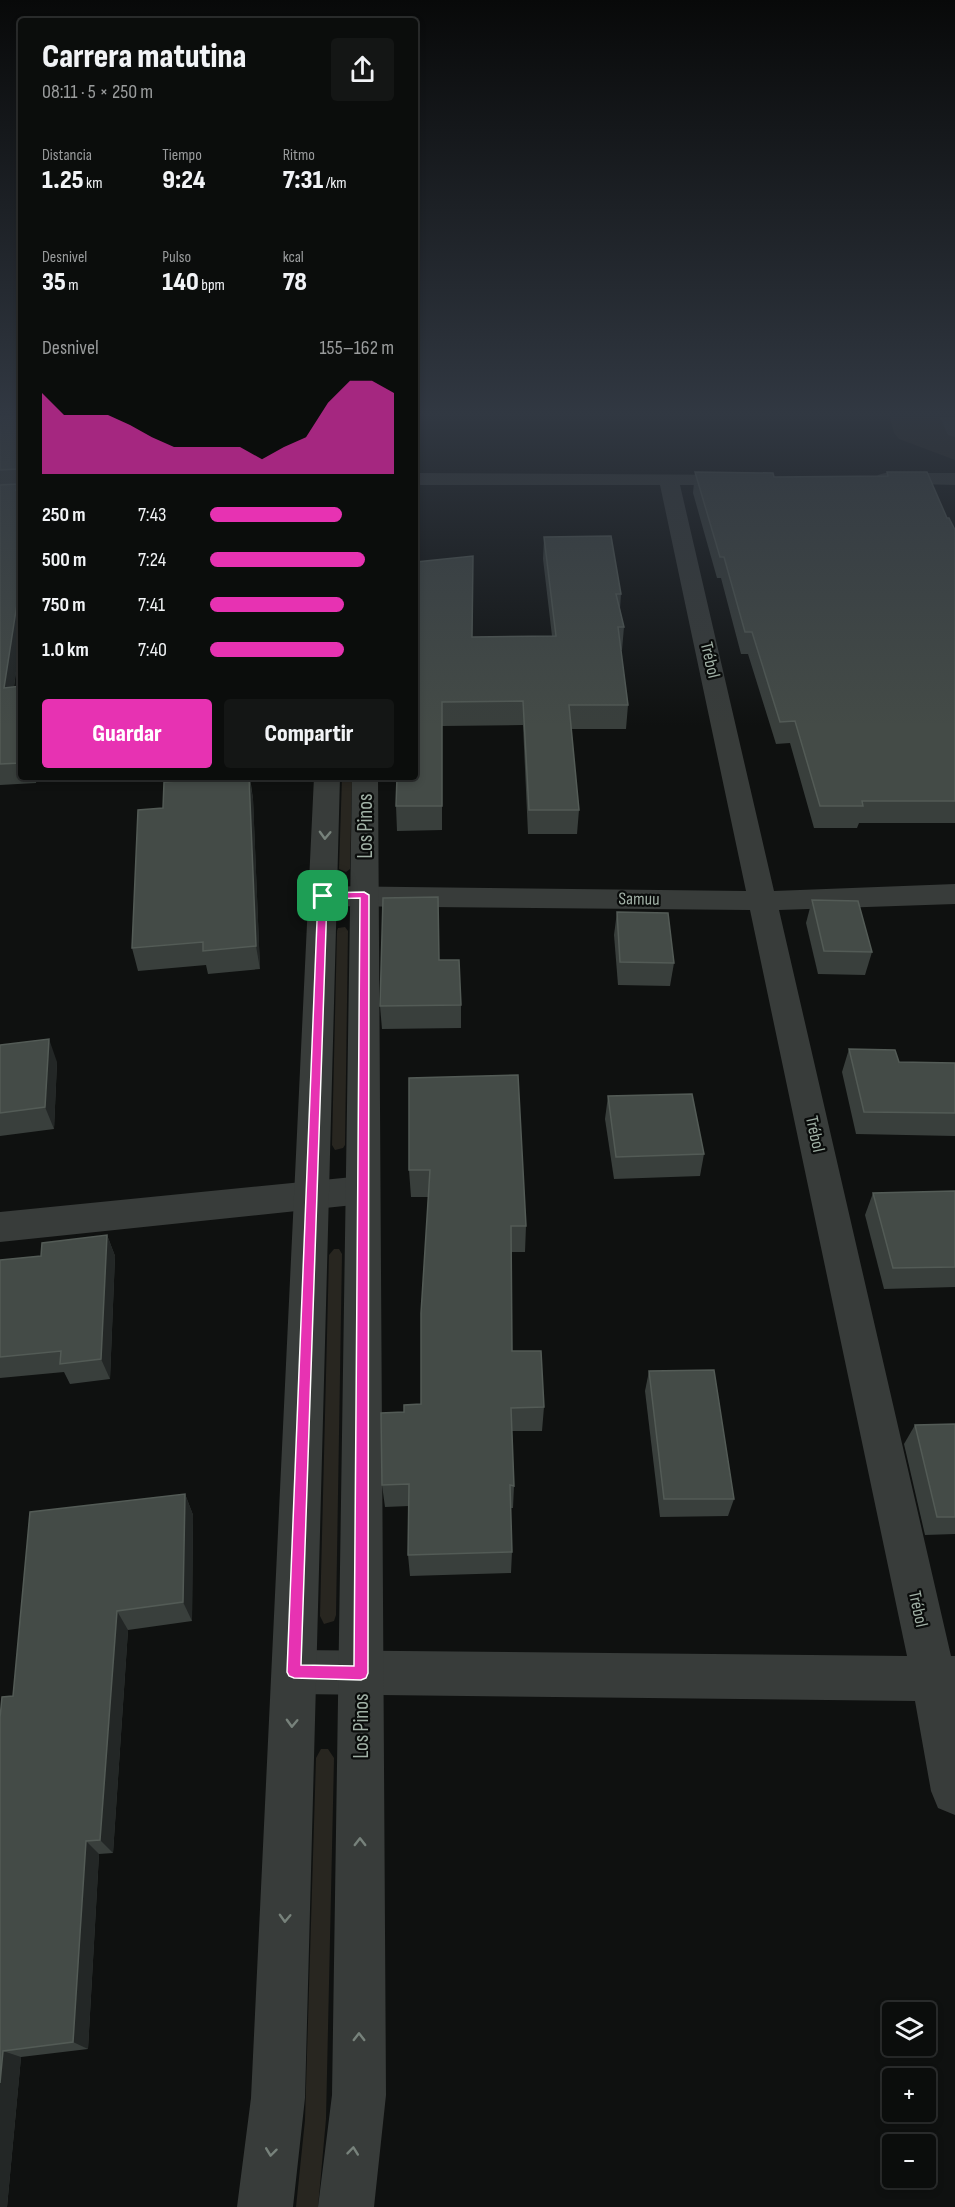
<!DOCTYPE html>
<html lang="es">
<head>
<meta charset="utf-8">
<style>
	:root { --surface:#0b0d0c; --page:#141615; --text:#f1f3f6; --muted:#9a9c9d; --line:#2b2d2d; --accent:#e732b2 }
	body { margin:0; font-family:"Sofia Sans Condensed",sans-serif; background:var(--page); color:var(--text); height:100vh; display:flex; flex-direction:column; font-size:22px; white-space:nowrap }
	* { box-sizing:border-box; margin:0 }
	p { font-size:20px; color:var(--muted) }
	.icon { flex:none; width:33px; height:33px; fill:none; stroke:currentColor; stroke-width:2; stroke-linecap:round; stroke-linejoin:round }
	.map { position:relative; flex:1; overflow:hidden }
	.details { position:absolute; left:18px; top:18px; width:400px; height:762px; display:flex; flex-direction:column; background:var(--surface); border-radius:6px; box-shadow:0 3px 9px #0003,0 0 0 2px var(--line) }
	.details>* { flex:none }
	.fabs { position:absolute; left:882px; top:2002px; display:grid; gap:12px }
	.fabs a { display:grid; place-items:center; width:54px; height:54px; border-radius:6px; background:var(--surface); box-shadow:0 3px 9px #0003,0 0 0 2px var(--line); font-size:30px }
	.pin { position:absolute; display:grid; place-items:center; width:51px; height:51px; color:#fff; margin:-26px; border-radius:12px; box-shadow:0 3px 9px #0006 }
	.round { display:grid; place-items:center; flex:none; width:63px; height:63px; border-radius:6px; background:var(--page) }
	.summary { display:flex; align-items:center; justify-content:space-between; height:102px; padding:0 24px }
	h1 { font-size:33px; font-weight:800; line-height:45px }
	.figures { display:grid; grid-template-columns:repeat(3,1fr); gap:9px; height:102px; padding:6px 24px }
	.figures div { display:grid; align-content:center }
	.figures b { font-size:26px; font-weight:800 }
	.figures small { font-size:16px; font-weight:400 }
	.figures p { font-size:16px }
	.chart { height:168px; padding:12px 24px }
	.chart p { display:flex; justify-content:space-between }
	.chart svg { width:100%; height:108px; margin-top:6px; fill:var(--accent); opacity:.7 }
	.cta { display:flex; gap:12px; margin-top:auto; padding:12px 24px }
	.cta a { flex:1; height:69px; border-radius:6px; background:var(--accent); color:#fff; font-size:24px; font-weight:800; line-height:69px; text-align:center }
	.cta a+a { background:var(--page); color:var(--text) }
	ul { padding:0 24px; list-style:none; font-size:20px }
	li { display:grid; grid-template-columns:96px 72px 1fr; align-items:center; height:45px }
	li i { height:15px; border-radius:8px; background:var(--accent) }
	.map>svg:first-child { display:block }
</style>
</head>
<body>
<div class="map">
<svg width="955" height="2207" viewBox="0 0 955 2207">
	<rect width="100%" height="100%" fill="#0f1110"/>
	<!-- green -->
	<g fill="#282620">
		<path d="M 890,417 L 955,417 L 955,460 L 899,439 L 894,433 Z"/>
		<path d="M 342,777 L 352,777 L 350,869 L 346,872 L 339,869 Z"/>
		<path d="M 345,927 L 348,931 L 345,1145 L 343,1148 L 335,1150 L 332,1145 L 337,931 L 338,928 Z"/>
		<path d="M 334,1249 L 339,1249 L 342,1254 L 336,1615 L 334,1621 L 324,1624 L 320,1616 L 329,1255 Z"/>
		<path d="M 321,1749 L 328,1749 L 334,1758 L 326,2119 L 318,2207 L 296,2207 L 305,2120 L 316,1758 Z"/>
	</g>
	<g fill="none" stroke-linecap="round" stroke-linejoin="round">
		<!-- minor -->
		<g fill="#383c3a" fill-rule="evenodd">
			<path d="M 940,417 L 955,417 L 955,437 L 948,435 Z"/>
			<path d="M 416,473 L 747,475 L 750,479 L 747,483 L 740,485 L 680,485 L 774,891 L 955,884 L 955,904 L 779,910 L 951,1656 L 955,1656 L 955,1815 L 938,1808 L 931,1791 L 915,1701 L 294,1694 L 278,1688 L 272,1672 L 278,1656 L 294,1650 L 907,1656 L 750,910 L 323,906 L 313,903 L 309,896 L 313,889 L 323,886 L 746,891 L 660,485 L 416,485 Z"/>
			<path d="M 885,473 L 955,473 L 955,485 L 878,483 L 875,479 L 878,475 Z"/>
			<path d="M 363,1176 L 375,1180 L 380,1190 L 375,1200 L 363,1204 L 0,1242 L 0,1212 Z"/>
		</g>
		<!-- tertiary -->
		<g fill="#383c3a" fill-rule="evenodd">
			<path d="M 314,777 L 340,777 L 305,2098 L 293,2207 L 237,2207 L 251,2098 Z"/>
			<path d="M 352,777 L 378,777 L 386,2095 L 374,2207 L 318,2207 L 332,2095 Z"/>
		</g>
	</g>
	<!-- wall -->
	<g fill="#393f3c">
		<path d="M 0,417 L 21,417 L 21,634 L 14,687 L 21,686 L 21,777 L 37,777 L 36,783 L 0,785 Z"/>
		<path d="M 695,472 L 774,477 L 886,476 L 887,472 L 947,518 L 955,530 L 955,823 L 859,823 L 857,828 L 814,828 L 790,743 L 776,744 L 748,654 L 741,654 L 721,578 L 717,578 L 693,493 Z"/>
		<path d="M 544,537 L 621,594 L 620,609 L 624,627 L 622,650 L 621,650 L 628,705 L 626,729 L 571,729 L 579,810 L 577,834 L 528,834 L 523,725 L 442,726 L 442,830 L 397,831 L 396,806 L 473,579 L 472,637 L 552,636 L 543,559 Z"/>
		<path d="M 250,777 L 253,799 L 260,969 L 208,974 L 206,965 L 138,971 L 132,948 L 163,808 Z"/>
		<path d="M 812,900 L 872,952 L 865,975 L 818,974 L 806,923 Z"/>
		<path d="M 617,912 L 674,963 L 670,986 L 618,985 L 614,935 Z"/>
		<path d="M 439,960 L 461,1005 L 461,1028 L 382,1029 L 380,1006 Z"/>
		<path d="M 0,1045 L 57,1062 L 54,1129 L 0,1136 Z"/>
		<path d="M 849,1049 L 899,1062 L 955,1063 L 955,1136 L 856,1134 L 842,1072 Z"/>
		<path d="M 409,1078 L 526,1226 L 525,1252 L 511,1252 L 512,1351 L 544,1407 L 542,1431 L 512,1431 L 514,1486 L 513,1508 L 510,1508 L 512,1552 L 511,1573 L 410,1576 L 408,1555 L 409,1506 L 385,1507 L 382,1485 L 421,1404 L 428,1197 L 411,1197 L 409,1170 Z"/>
		<path d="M 608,1096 L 704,1154 L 700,1176 L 614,1179 L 605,1119 Z"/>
		<path d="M 955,1191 L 955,1287 L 884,1289 L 865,1215 L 873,1193 Z"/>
		<path d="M 107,1235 L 115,1256 L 110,1379 L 70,1384 L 64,1372 L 0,1378 L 0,1260 L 41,1256 Z"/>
		<path d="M 649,1371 L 734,1499 L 728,1516 L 660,1517 L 645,1391 Z"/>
		<path d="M 955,1424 L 955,1534 L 925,1535 L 904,1444 L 915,1425 Z"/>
		<path d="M 185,1494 L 193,1515 L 192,1621 L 128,1630 L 113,1853 L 99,1854 L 88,2049 L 21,2057 L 7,2207 L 0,2207 L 13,1696 Z"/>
	</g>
	<!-- shaded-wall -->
	<g fill="#232726">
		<path d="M 21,471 L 21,507 L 16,490 Z"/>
		<path d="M 17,604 L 21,619 L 21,634 L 11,708 L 4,688 Z"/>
		<path d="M 249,777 L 253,799 L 260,969 L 256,946 Z"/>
		<path d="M 49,1039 L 57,1062 L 54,1129 L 45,1107 Z"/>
		<path d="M 107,1235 L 115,1256 L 110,1379 L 101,1359 Z"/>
		<path d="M 185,1494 L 193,1515 L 192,1621 L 183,1602 Z"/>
		<path d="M 117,1611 L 128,1630 L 113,1853 L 100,1840 Z"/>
		<path d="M 86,1841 L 99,1854 L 88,2049 L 73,2042 Z"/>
		<path d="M 3,2051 L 21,2057 L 7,2207 L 0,2207 L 0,2083 Z"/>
	</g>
	<!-- building -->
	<g fill="#444b47" stroke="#535b56" stroke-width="1.5">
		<path d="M 0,417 L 21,417 L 21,471 L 16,490 L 21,490 L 21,604 L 17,604 L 4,688 L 21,686 L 21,763 L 0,764 L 0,485 L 18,484 L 18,469 L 0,470 Z"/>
		<path d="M 695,472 L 773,473 L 774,477 L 888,476 L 887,472 L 927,472 L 947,518 L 949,518 L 955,530 L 955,801 L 862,801 L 863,806 L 820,806 L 795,721 L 780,722 L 752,632 L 745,632 L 724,557 L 720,557 Z"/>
		<path d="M 611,536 L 621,594 L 616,594 L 624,627 L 618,627 L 628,705 L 569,705 L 579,810 L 529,810 L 523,701 L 442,702 L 442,806 L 396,806 L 397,777 L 416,777 L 416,562 L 473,556 L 472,637 L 556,636 L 544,537 Z"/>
		<path d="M 235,777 L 249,777 L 256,946 L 203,951 L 203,942 L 132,948 L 138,810 L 163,808 L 164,782 Z"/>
		<path d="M 438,897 L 439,960 L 459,960 L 461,1005 L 380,1006 L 383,898 Z"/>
		<path d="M 812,900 L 858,901 L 872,952 L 824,951 Z"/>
		<path d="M 617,912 L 668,913 L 674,963 L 620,962 Z"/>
		<path d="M 49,1039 L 45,1107 L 0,1113 L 0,1045 Z"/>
		<path d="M 849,1049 L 895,1050 L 899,1062 L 955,1063 L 955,1113 L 864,1112 Z"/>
		<path d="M 518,1075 L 526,1226 L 511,1226 L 512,1351 L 541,1351 L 544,1407 L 511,1408 L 514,1486 L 510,1485 L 512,1552 L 408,1555 L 409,1484 L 382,1485 L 381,1413 L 404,1412 L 404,1405 L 421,1404 L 421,1313 L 430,1170 L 409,1170 L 409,1078 Z"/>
		<path d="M 692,1094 L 704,1154 L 616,1157 L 608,1096 Z"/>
		<path d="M 955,1191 L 955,1267 L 893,1268 L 873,1193 Z"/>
		<path d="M 107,1235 L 101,1359 L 60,1364 L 61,1351 L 0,1357 L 0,1260 L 41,1256 L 42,1243 Z"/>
		<path d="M 714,1370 L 734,1499 L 664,1499 L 649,1371 Z"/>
		<path d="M 955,1424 L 955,1517 L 937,1517 L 915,1425 Z"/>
		<path d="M 185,1494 L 183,1602 L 117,1611 L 100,1840 L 86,1841 L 73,2042 L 3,2051 L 0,2083 L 0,1718 L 2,1697 L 13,1696 L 30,1512 Z"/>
	</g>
	<!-- one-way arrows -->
	<defs><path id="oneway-chevron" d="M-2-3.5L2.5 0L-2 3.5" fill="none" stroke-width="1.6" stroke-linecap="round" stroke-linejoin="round" transform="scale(1.5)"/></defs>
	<g stroke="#77827b">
		<use href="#oneway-chevron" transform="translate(325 835) rotate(92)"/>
		<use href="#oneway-chevron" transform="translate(292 1723) rotate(92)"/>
		<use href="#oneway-chevron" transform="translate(360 1842) rotate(-90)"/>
		<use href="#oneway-chevron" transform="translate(285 1918) rotate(92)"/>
		<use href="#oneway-chevron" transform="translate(359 2037) rotate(-90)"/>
		<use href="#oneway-chevron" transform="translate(353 2151) rotate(-84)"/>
		<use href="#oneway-chevron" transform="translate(271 2152) rotate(97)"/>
	</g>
	<!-- sky -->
	<linearGradient id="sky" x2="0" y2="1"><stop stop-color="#080909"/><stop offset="0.57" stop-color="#313842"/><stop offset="1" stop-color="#313842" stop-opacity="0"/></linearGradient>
	<rect width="955" height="726" fill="url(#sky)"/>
	<!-- route -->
	<path fill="#e732b2" stroke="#fff" stroke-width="1.5" fill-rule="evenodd" d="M 364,892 L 369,895 L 368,1673 L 366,1678 L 361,1680 L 294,1678 L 289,1676 L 287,1672 L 318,896 L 323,893 ZM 360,898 L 354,1666 L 301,1665 L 327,899 Z"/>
	<g text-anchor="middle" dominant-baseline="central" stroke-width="4.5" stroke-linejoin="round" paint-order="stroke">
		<!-- street labels -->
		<g font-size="18" fill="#a1b1a6" stroke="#0a0c0b">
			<text transform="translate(710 660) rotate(77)">Trébol</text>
			<text transform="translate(639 899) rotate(1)">Samuu</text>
			<text transform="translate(815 1134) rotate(78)">Trébol</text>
			<text transform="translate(918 1609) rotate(78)">Trébol</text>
		</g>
		<!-- near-street labels -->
		<g font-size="21" fill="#a1b1a6" stroke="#0a0c0b">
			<text transform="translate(365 826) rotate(-90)">Los Pinos</text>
			<text transform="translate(361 1726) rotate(-90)">Los Pinos</text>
		</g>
	</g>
</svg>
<div class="fabs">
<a><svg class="icon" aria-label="layers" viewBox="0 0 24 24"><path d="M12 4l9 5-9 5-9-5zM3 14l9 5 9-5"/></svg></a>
<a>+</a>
<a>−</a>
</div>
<div class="pin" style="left:323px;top:896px;background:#1e9e55"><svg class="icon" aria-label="arrive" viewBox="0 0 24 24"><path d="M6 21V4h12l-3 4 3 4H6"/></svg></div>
<section class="details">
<div class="summary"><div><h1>Carrera matutina</h1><p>08:11 · 5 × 250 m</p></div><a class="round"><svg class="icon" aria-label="share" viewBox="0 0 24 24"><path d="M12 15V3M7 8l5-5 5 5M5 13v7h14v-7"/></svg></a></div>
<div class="figures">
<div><p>Distancia</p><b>1.25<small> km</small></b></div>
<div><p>Tiempo</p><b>9:24</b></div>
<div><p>Ritmo</p><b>7:31<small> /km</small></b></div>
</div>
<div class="figures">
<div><p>Desnivel</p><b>35<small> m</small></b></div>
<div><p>Pulso</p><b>140<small> bpm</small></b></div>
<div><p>kcal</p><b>78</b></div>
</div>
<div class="chart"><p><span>Desnivel</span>155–162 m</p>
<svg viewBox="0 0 160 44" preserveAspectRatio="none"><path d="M0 44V11L10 20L20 20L30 20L40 24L50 29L60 33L70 33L80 33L90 33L100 38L110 33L120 29L130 15L140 6L150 6L160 11V44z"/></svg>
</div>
<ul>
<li><b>250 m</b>7:43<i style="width:72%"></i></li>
<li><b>500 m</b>7:24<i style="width:84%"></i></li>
<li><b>750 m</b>7:41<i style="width:73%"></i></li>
<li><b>1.0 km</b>7:40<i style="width:73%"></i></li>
</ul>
<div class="cta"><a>Guardar</a><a>Compartir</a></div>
</section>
</div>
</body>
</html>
